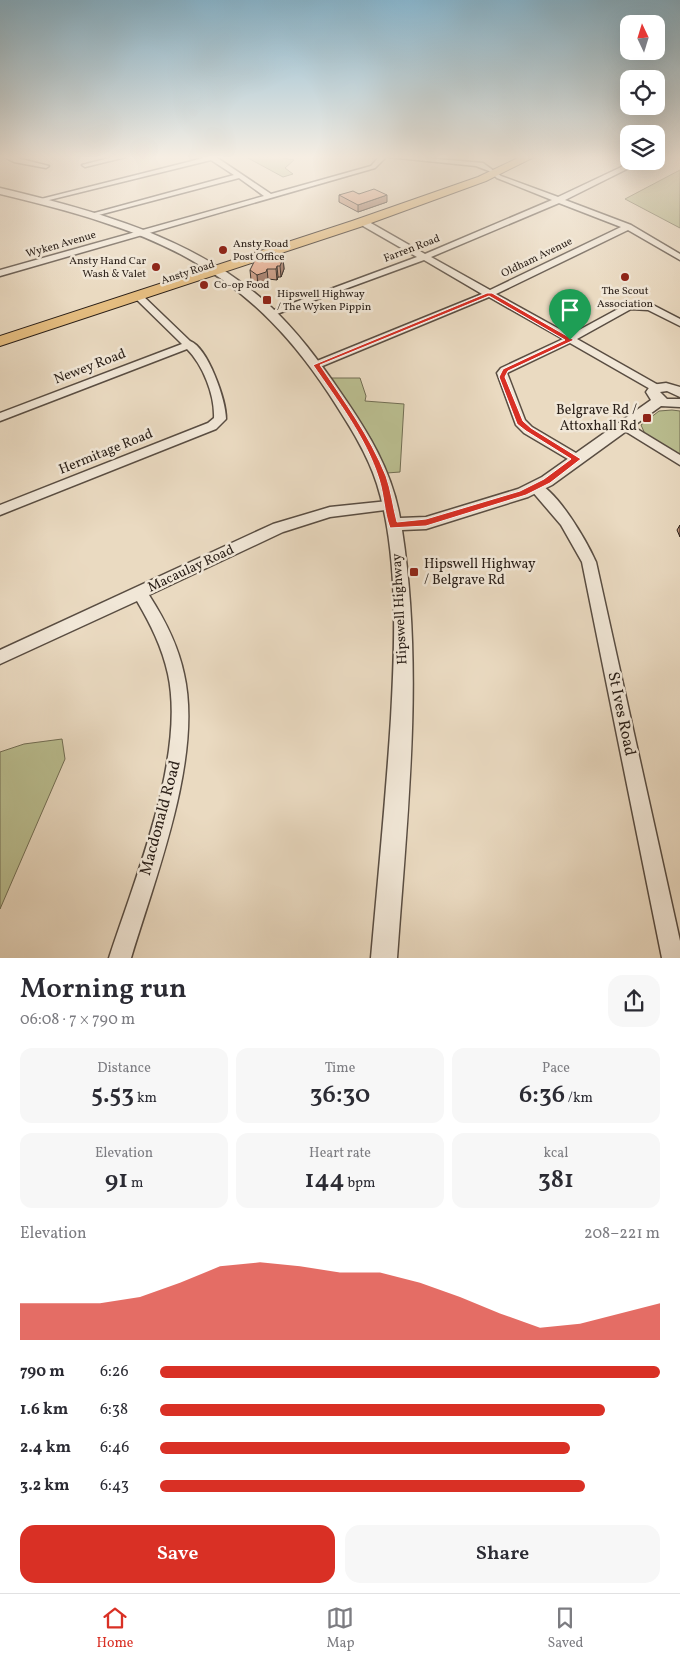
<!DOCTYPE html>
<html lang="en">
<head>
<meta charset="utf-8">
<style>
	:root { --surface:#fff; --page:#f7f7f7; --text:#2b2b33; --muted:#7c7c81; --line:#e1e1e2; --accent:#d93025 }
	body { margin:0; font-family:Vollkorn,serif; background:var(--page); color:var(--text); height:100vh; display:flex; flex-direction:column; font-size:19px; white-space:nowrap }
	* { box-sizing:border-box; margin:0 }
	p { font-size:16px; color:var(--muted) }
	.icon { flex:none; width:28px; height:28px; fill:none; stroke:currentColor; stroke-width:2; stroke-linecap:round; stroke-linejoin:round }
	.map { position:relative; height:958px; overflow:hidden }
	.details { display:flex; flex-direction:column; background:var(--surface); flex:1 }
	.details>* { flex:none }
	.needle { width:32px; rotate:356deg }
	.controls { position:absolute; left:620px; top:15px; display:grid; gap:10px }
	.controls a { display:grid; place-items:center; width:45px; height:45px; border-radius:10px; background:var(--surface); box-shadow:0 5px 20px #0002; font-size:25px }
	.pin { position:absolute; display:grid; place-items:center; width:42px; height:42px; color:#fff; margin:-51px -21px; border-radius:50% 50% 50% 0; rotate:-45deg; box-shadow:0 0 5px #0007 }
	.pin .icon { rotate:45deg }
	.round { display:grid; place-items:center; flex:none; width:52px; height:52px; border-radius:15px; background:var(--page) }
	.overview { display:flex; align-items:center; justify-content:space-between; height:85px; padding:0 20px }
	h1 { font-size:28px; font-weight:600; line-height:38px }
	.stats { display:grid; grid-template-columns:repeat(3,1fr); gap:8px; height:85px; padding:5px 20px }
	.stats div { display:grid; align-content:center; border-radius:12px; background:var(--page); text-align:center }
	.stats b { font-size:25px; font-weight:600 }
	.stats small { font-size:14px; font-weight:400 }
	.stats p { font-size:14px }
	.chart { height:140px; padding:10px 20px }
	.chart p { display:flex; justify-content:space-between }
	.chart svg { width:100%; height:90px; margin-top:5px; fill:var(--accent); opacity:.7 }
	.button { display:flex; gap:10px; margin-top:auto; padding:10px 20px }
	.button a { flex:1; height:58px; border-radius:15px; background:var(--accent); color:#fff; font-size:20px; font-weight:600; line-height:58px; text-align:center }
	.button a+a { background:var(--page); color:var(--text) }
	ul { padding:0 20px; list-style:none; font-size:16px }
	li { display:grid; grid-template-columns:80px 60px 1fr; align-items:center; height:38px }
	li i { height:12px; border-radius:6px; background:var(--accent) }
	.menu { display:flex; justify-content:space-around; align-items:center; height:70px; border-top:1px solid var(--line); background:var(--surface); font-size:14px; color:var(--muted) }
	.menu a { display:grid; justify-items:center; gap:2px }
	.menu .on { color:var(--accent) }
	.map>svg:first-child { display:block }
</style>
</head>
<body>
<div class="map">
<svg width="680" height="958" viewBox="0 0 680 958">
	<rect width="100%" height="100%" fill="#eadac1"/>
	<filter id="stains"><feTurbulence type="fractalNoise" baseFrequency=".004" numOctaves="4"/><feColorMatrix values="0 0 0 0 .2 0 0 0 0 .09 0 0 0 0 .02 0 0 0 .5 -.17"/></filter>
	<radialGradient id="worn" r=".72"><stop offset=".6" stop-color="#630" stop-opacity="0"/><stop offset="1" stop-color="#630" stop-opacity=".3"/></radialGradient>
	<!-- green -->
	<g fill="#babe90" stroke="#726e54">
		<path d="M 278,157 L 294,160 L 285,168 L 293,174 L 283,177 L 248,158 Z"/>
		<path d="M 680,170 L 680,228 L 625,199 Z"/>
		<path d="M 331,378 L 360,378 L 366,396 L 365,401 L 404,404 L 400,472 L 387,473 L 372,440 Z"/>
		<path d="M 672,410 L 680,411 L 680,457 L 645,434 L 641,425 L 659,411 Z"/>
		<path d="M 62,739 L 65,759 L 0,909 L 0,752 L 24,744 Z"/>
	</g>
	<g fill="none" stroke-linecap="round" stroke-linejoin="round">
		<defs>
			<g id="minor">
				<path d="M 4,157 L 13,157 L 49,166 L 46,168 L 14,162 Z"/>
				<path d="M 113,157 L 126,157 L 85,167 L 82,165 Z"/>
				<path d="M 208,157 L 216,157 L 271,194 L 371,166 L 379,157 L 386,157 L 375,168 L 0,276 L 0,270 L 264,196 L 239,178 L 91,217 L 87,215 L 234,175 L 211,160 L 41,202 L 37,200 Z"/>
				<path d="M 388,157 L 415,157 L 483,163 L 501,176 L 558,197 L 634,161 L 643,161 L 565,200 L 631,225 L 680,254 L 680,260 L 628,230 L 496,294 L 570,335 L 629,303 L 653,305 L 680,319 L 680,326 L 648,310 L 631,309 L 577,339 L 660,386 L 661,388 L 660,390 L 652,390 L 570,343 L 507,373 L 525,420 L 532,427 L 581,456 L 583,459 L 581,462 L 573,462 L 524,433 L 516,425 L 497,373 L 501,368 L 563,339 L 489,297 L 320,367 L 312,367 L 311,365 L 312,363 L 482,294 L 424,260 L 274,315 L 271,316 L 266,313 L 417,257 L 363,226 L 363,222 L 369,222 L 425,254 L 552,200 L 497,178 L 489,171 L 476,166 ZM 559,203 L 621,227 L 490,290 L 431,257 Z"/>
				<path d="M 138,293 L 141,294 L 190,341 C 208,348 226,400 226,419 L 216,429 L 0,515 L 0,505 L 208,423 L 214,418 C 215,395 203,365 187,349 L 0,421 L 0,413 L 182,344 L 135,298 L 133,296 Z"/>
				<path d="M 624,421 L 680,455 L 680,465 L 620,428 L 618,425 L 620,422 Z"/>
				<path d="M 535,482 C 557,489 587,542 596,562 L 680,941 L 680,958 L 662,958 L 582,562 L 561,525 L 531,490 L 529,487 L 531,484 Z"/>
				<path d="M 388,501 L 393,503 L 395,506 L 393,509 L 330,517 L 283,532 L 149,595 C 165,620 178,645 184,674 C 203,757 155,878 131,958 L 109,958 C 135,878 186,756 168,674 C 162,647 151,625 137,601 L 0,664 L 0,650 L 273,524 L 330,507 Z"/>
			</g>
			<path id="tertiary" d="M 0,188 C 96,211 194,237 269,305 C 297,331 319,361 341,393 C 368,432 392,471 400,518 L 426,517 L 518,489 L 542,477 L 651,400 L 646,392 L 651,385 L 666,383 L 680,387 L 680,397 L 667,391 L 660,392 L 667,399 L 680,399 L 680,407 L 661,406 L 552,485 L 528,497 L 426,529 L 402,530 C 424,672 407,816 397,958 L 371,958 C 378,878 386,798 391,718 C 395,646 399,554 377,484 C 367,452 347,422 329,394 C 242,262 147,229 0,194 Z"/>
			<path id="trunk" d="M 520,157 L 534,157 L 486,181 L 360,227 L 0,346 L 0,336 L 352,221 L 478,177 Z"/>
		</defs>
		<!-- minor casing -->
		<use href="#minor" stroke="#594d42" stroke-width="3"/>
		<!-- tertiary casing -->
		<use href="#tertiary" stroke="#594d42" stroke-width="3"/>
		<!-- trunk casing -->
		<use href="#trunk" stroke="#291e17" stroke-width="2"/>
		<!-- minor -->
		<use href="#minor" fill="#f1e7d7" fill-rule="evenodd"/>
		<!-- tertiary -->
		<use href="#tertiary" fill="#f1e7d7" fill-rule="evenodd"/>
		<!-- trunk -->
		<use href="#trunk" fill="#e5bd80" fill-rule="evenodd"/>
	</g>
	<!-- wall -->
	<g fill="#c4947c" stroke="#291e17">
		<path d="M 359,194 L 387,202 L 358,212 L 339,202 L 339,195 Z"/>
		<path d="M 283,258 L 284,269 L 281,277 L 278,277 L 277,280 L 268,279 L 267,283 L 258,286 L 251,280 L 250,270 Z"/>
		<path d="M 680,525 L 680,537 L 677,530 Z"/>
	</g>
	<!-- shaded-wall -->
	<g fill="#a07865" stroke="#291e17">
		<path d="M 387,195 L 387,202 L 358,212 L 358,205 Z"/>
		<path d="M 283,258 L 284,269 L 281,277 L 280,266 Z"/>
		<path d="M 277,266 L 278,277 L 277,280 L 276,269 Z"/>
		<path d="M 267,269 L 268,279 L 267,283 L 258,286 L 257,275 Z"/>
	</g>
	<!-- building -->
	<g fill="#e4ac90" stroke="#291e17">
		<path d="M 374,189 L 387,195 L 358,205 L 339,195 L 353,191 L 359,194 Z"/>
		<path d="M 274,252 L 283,258 L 280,266 L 277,266 L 276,269 L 267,269 L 266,272 L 257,275 L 250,270 L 256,258 Z"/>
	</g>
	<!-- sky -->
	<linearGradient id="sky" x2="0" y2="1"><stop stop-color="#88b7d0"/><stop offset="0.54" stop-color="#f6eee3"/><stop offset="1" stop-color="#f6eee3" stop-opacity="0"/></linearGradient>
	<rect width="680" height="291" fill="url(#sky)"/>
	<!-- route -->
	<path fill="#d93025" stroke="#fff" fill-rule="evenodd" d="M 487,293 L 492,293 L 574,340 L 508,371 L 505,377 L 523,421 L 531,428 L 581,459 L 550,483 L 526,495 L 426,526 L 390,528 C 384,512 384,494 379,479 C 366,437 337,400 313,365 ZM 489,296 L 565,340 L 503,369 L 499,377 L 517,424 L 526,431 L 571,459 L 544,479 L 520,491 L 426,519 L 397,522 C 393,507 391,490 386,476 C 370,436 344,401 320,365 Z"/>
	<!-- markers -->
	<g fill="#8f2418" stroke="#f1e7d7" stroke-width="2">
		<circle cx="223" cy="250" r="5"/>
		<circle cx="156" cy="267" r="5"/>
		<circle cx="625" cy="277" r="5"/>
		<circle cx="204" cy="285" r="5"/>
		<rect x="262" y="295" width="10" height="10" rx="2.5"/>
		<rect x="642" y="413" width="10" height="10" rx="2.5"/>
		<rect x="409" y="567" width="10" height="10" rx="2.5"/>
	</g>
	<g text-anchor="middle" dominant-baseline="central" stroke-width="5" stroke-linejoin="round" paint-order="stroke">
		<!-- far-poi labels -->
		<g font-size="11" fill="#291e17" stroke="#f1e7d7" text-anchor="start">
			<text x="233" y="244">Ansty Road<tspan x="233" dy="13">Post Office</tspan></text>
			<text x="146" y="261" text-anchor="end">Ansty Hand Car<tspan x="146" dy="13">Wash &amp; Valet</tspan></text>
			<text x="214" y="285">Co-op Food</text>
			<text x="625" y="291" text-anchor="middle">The Scout<tspan x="625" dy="13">Association</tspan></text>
			<text x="277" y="294">Hipswell Highway<tspan x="277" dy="13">/ The Wyken Pippin</tspan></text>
		</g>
		<!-- far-street labels -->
		<g font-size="11" fill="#291e17" stroke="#f1e7d7">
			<text transform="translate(61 245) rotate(-16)">Wyken Avenue</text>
			<text transform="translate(412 249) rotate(-21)">Farren Road</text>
			<text transform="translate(537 258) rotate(-26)">Oldham Avenue</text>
			<text transform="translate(188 273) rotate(-18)">Ansty Road</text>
		</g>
		<!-- street labels -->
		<g font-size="14" fill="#291e17" stroke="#f1e7d7">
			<text transform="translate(90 367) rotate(-21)">Newey Road</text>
			<text transform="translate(106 452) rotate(-22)">Hermitage Road</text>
			<text transform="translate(191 569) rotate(-25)">Macaulay Road</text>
			<text transform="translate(400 609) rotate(-93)">Hipswell Highway</text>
		</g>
		<!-- poi labels -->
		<g font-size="14" fill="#291e17" stroke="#f1e7d7" text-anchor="end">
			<text x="637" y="410">Belgrave Rd /<tspan x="637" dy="16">Attoxhall Rd</tspan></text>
			<text x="424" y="564" text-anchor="start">Hipswell Highway<tspan x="424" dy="16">/ Belgrave Rd</tspan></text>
		</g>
		<!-- near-street labels -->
		<g font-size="16" fill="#291e17" stroke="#f1e7d7">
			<text transform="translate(621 714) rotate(78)">St Ives Road</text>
			<text transform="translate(161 818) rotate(-75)">Macdonald Road</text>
		</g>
	</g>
	<rect width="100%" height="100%" filter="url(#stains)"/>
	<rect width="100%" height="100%" fill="url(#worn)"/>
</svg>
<div class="controls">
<a><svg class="needle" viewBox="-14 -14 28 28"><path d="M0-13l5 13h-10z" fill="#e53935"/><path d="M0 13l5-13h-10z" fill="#7c7c81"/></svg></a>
<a><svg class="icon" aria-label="locate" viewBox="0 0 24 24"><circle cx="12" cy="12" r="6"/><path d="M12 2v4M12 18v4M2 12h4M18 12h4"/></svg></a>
<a><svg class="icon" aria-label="layers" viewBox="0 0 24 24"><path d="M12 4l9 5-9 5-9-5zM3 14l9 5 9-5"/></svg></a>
</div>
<div class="pin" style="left:570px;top:340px;background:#1e9e55"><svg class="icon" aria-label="arrive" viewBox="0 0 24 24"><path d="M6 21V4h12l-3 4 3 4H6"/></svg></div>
</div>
<section class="details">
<div class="overview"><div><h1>Morning run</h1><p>06:08 · 7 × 790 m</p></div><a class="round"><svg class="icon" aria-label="share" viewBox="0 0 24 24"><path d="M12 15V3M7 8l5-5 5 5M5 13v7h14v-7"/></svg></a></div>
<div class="stats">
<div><p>Distance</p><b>5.53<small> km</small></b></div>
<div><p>Time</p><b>36:30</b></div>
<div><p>Pace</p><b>6:36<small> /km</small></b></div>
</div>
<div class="stats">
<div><p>Elevation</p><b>91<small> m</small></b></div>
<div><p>Heart rate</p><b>144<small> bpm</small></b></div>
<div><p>kcal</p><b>381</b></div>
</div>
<div class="chart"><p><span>Elevation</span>208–221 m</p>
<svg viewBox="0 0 160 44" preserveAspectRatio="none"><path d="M0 44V26L10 26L20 26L30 23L40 16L50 8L60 6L70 8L80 11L90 11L100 16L110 23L120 31L130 38L140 36L150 31L160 26V44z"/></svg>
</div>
<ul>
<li><b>790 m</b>6:26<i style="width:100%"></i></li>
<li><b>1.6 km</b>6:38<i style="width:89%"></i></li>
<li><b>2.4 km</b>6:46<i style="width:82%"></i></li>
<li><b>3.2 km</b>6:43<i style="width:85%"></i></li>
</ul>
<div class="button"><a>Save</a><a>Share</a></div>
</section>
<nav class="menu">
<a class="on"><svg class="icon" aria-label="home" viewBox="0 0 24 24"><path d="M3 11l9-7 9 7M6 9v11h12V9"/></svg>Home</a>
<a><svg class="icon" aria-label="map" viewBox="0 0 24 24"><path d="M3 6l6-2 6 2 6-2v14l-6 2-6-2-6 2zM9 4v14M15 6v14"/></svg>Map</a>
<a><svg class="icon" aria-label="saved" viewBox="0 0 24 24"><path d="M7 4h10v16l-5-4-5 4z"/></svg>Saved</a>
</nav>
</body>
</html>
